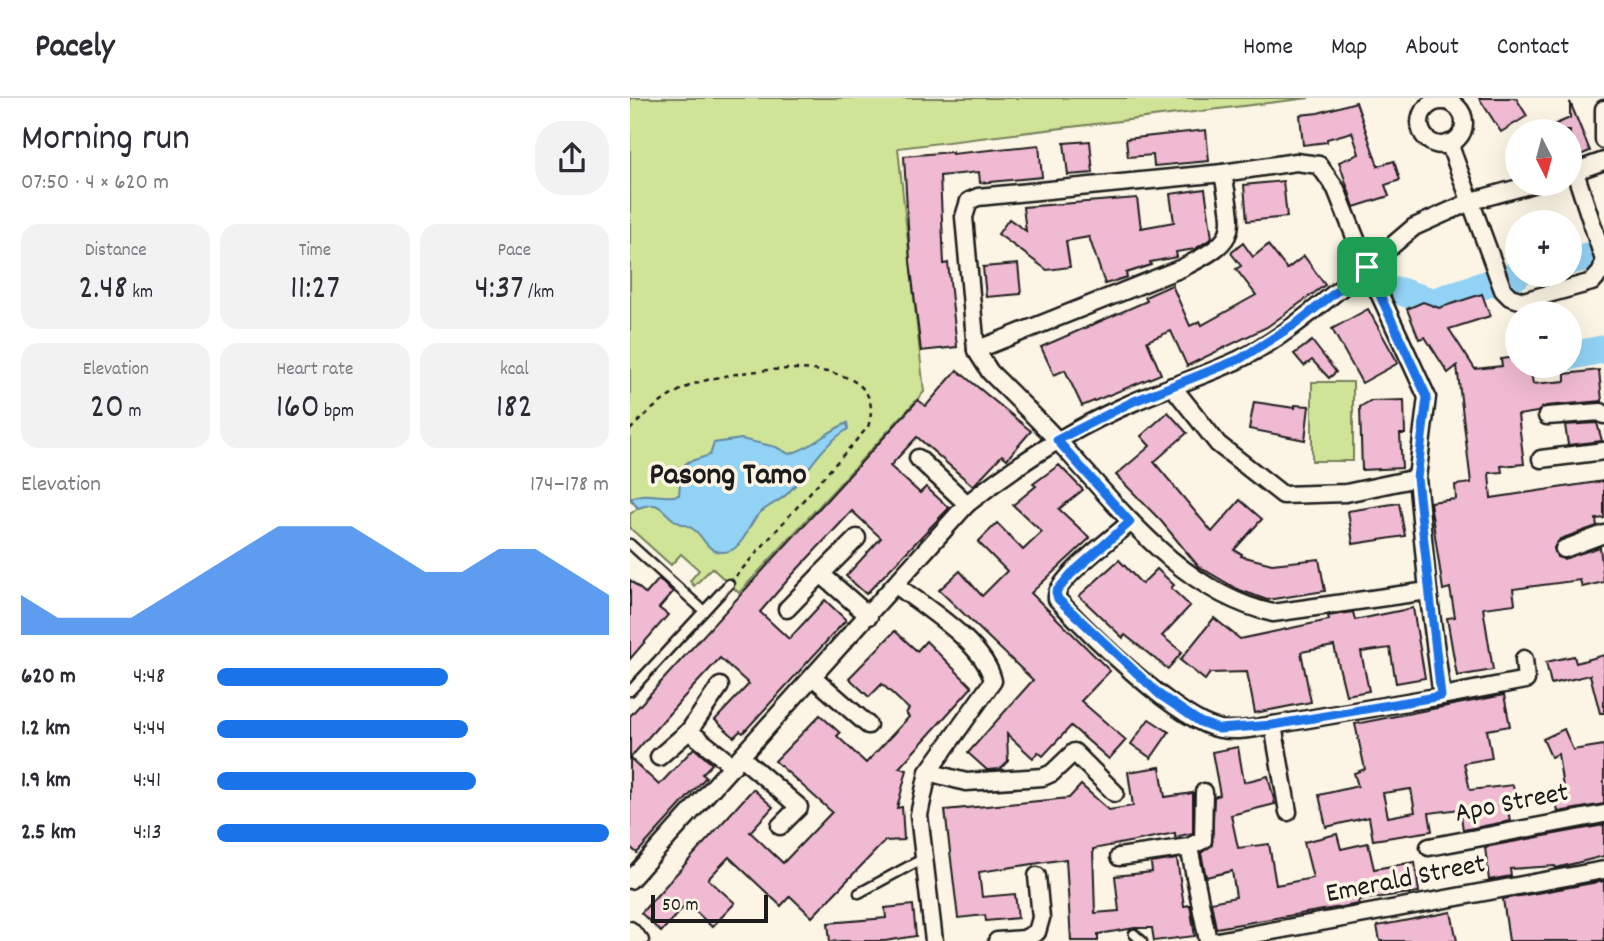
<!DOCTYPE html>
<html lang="en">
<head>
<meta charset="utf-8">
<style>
	:root { --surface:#fff; --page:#f2f2f3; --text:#2b2b33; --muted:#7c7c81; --line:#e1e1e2; --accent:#1a73e8 }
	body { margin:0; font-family:Dekko,sans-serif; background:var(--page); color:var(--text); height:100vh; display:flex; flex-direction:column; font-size:26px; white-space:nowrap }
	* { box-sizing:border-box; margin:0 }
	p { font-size:23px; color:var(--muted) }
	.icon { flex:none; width:38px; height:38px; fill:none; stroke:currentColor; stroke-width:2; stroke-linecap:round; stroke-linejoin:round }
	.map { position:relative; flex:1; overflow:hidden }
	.sheet { display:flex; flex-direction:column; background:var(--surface); width:630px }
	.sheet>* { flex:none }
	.needle { width:46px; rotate:174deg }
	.tools { position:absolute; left:875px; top:21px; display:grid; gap:14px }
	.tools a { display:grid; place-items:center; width:77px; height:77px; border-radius:50%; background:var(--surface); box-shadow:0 7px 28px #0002; font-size:35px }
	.scale { position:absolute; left:21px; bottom:18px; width:117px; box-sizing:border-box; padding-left:7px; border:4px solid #1c1c1c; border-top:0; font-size:19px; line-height:24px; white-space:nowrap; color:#1c1c1c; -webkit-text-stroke:5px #fcf5e5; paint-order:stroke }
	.pin { position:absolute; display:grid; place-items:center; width:60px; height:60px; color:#fff; margin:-30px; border-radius:14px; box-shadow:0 4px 10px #0006 }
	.round { display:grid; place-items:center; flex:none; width:74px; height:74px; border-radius:28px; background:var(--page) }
	.overview { display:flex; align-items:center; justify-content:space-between; height:119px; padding:0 21px }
	h1 { font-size:38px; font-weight:600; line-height:52px }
	.metrics { display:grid; grid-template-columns:repeat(3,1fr); gap:10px; height:119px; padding:7px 21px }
	.metrics div { display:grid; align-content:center; border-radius:18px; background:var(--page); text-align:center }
	.metrics b { font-size:35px; font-weight:600 }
	.metrics small { font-size:19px; font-weight:400 }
	.metrics p { font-size:19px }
	.chart { height:196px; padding:14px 21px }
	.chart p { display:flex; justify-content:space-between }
	.chart svg { width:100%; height:126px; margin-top:7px; fill:var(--accent); opacity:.7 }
	ul { padding:0 21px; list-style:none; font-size:23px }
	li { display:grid; grid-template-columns:112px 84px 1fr; align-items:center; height:52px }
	li i { height:18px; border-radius:9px; background:var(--accent) }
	header { display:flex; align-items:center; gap:42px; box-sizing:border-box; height:98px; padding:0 35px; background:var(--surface); border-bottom:2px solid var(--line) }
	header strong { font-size:33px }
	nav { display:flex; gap:38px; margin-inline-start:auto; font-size:24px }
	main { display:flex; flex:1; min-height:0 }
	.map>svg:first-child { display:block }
</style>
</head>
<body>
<header>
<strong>Pacely</strong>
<nav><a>Home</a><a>Map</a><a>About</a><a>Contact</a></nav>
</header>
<main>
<section class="sheet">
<div class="overview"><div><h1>Morning run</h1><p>07:50 · 4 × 620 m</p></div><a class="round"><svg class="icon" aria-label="share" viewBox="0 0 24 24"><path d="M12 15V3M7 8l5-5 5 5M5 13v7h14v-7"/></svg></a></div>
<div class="metrics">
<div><p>Distance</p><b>2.48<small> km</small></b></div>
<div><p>Time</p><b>11:27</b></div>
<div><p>Pace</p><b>4:37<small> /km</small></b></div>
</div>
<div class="metrics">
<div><p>Elevation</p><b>20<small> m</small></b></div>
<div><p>Heart rate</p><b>160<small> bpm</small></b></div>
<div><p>kcal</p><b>182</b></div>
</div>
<div class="chart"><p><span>Elevation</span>174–178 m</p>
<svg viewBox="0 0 160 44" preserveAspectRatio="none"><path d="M0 44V30L10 38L20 38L30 38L40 30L50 22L60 14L70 6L80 6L90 6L100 14L110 22L120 22L130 14L140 14L150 22L160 30V44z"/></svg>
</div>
<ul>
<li><b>620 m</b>4:48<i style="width:59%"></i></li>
<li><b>1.2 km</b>4:44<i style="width:64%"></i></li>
<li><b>1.9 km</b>4:41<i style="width:66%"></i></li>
<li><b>2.5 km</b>4:13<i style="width:100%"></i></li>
</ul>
</section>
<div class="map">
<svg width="974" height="843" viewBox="0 0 974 843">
	<rect width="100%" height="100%" fill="#fcf5e5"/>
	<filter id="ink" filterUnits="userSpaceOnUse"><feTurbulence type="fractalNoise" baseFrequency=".0143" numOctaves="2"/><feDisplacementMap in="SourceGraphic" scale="14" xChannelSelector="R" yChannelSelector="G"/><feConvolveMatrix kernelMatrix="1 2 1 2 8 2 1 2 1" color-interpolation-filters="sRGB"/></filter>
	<g filter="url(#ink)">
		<!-- green -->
		<g fill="#d0e498" stroke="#76805a" stroke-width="2">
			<path d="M 0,0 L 679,0 L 268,50 L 294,294 L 109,495 L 82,470 L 64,488 L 60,483 L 69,472 L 51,456 L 41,467 L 0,430 L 0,416 L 8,410 L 0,401 Z"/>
			<rect x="682" y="284" width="41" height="79"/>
		</g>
		<!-- water -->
		<path fill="#92d2f4" stroke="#63899e" stroke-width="2" d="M 217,325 L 218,331 C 188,350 180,373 157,396 C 148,405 135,408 127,418 C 117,429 112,456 91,454 C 76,453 73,437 63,431 C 58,427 49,426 44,422 C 29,411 31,402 8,410 L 1,400 C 17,392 32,402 49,397 L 50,386 L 47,374 L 58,364 L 80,357 L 84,345 L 111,341 L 146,349 L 159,356 C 180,351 196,334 217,325 Z"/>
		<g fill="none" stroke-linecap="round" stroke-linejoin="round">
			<!-- river -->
			<g stroke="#92d2f4" stroke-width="28">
				<path d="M 940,163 L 959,158"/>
				<path d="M 882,179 L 887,177"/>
				<path d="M 769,193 L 803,204 L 857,186"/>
				<path d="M 940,258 L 974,251"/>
			</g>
		</g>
		<!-- building -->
		<g fill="#f0bad3" stroke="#1c1c1c" stroke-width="2" fill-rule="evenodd">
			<path d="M 849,0 L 886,0 L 897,18 L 871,34 Z"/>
			<path d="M 726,4 L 748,68 L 764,63 L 770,82 L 755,87 L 759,98 L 724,109 L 709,64 L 729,56 L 722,34 L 697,41 L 697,44 L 673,47 L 670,17 L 688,15 Z"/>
			<path d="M 940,4 L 960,53 L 940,61 L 940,33 L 909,33 L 940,20 Z"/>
			<path d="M 576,32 L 579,63 L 524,68 L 523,57 L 498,59 L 496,41 Z"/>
			<path d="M 460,43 L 463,75 L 438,77 L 434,45 Z"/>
			<path d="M 409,47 L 412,79 L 350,85 L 349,74 L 310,78 L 314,166 L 318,165 L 327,249 L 291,253 L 280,163 L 274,58 L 322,54 L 322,56 Z"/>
			<path d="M 653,83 L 657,119 L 617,123 L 614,87 Z"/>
			<path d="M 575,91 L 582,140 L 565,151 L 546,154 L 547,159 L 520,164 L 521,167 L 496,175 L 497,179 L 475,186 L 459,139 L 436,143 L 440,169 L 417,172 L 368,136 L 379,121 L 396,133 L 393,109 L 507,100 L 511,130 L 544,124 L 540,96 Z"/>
			<path d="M 613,145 L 623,159 L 638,147 L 657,171 L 674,158 L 695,187 L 637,229 L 557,268 L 541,233 L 517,243 L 531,276 L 452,308 L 435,272 L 424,277 L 411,249 L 517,203 L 515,199 L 542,187 L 560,228 L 570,223 L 572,227 L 626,197 L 606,171 L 611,168 L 601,155 Z"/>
			<path d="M 388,166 L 391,196 L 356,199 L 353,169 Z"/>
			<path d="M 852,196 L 860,218 L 819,231 L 845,271 L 872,268 L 871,261 L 887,259 L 887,268 L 900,268 L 903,286 L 935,283 L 935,276 L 969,272 L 972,303 L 916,308 L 907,314 L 888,317 L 894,366 L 871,368 L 872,374 L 859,375 L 861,400 L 974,383 L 974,420 L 966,421 L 967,428 L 930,441 L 924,450 L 927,459 L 933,461 L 970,449 L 974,484 L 952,489 L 950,482 L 883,491 L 885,506 L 853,510 L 863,572 L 827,578 L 817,520 L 825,519 L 820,490 L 813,492 L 800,404 L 826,401 L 825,387 L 841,385 L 827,268 L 818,275 L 795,239 L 789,241 L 777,211 L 793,204 L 809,210 Z"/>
			<path d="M 738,211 L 768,265 L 732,285 L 702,231 Z"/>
			<path d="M 682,243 L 706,274 L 699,280 L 682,262 L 674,268 L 664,256 Z"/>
			<path d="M 327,272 L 401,333 L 377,361 L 372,357 L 343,388 L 287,339 L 260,368 L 290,395 L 296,389 L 319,410 L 236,496 L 216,478 L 251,440 L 222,413 L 163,476 L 130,514 L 159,541 L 195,502 L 216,522 L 113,635 L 110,633 L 104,639 L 85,622 L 119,586 L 90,560 L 53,600 L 0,660 L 29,687 L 64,650 L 82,666 L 72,676 L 76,679 L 7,755 L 0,749 L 0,618 L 288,302 L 296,308 Z"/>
			<path d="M 774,302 L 775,336 L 770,336 L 772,370 L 732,372 L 730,309 L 740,303 Z"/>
			<path d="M 624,304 L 665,310 L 665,307 L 679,308 L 675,342 L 619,331 Z"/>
			<path d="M 538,314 L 557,335 L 524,364 L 582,434 L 610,402 L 632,421 L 604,452 L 612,456 L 611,458 L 642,466 L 689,461 L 695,493 L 637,502 L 607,491 L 568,468 L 531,423 L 486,377 L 520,348 L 511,338 Z"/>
			<path d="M 967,325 L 972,343 L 938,347 L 935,327 Z"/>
			<path d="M 429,367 L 453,392 L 429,411 L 460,440 L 401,495 L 480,573 L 451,603 L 496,642 L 479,661 L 441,628 L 413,658 L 408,654 L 403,660 L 377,636 L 378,663 L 370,671 L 357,672 L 338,655 L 403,582 L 309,492 L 330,473 L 352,498 L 377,473 L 348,444 L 367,425 L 393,452 L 412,434 L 383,407 L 406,388 L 403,386 Z"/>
			<path d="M 769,405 L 775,438 L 723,446 L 718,413 Z"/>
			<path d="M 489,462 L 512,486 L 527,471 L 544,487 L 541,490 L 560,508 L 532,538 L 552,554 L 538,571 L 495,537 L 493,540 L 449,498 Z"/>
			<path d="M 29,481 L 43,494 L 29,510 L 38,517 L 0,561 L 0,482 L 16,496 Z"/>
			<path d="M 783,510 L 795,580 L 766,585 L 760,550 L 731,554 L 739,593 L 716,597 L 704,548 L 671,554 L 681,604 L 625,615 L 617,574 L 580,575 L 575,582 L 550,562 L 584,520 L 610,541 L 699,522 L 698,518 L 723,514 L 725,522 Z"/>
			<path d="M 265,533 L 287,553 L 296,543 L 342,589 L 269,670 L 277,672 L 267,710 L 272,709 L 274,742 L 255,743 L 182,819 L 160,798 L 151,808 L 99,759 L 78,781 L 105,805 L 82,829 L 57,805 L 31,834 L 11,815 L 123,691 L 143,709 L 120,734 L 153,765 L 202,714 L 145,663 L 190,617 L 210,635 L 207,638 L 236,665 L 279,619 L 276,615 L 279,611 L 252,586 L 239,599 L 219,580 Z"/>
			<path d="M 974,557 L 974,615 L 970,615 L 960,577 L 921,586 L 916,564 L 944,558 L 946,565 Z"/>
			<path d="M 874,597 L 880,628 L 857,632 L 862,660 L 834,665 L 840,692 L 883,687 L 885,703 L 877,705 L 880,723 L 833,732 L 830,711 L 799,715 L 802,733 L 743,742 L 739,719 L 696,729 L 689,697 L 728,688 L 724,675 L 735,671 L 725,626 ZM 781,691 L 785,714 L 758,719 L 753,695 Z"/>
			<path d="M 519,621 L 539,634 L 521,660 L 501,646 Z"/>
			<path d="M 934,631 L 943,652 L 974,647 L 974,706 L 928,714 L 924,691 L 933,689 L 928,656 L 921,659 L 913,641 Z"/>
			<path d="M 608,649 L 614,684 L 638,678 L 645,706 L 601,717 L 608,750 L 639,746 L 646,787 L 683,780 L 674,744 L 707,736 L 711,751 L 738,745 L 744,771 L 785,764 L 789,794 L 728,802 L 729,806 L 586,830 L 581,804 L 606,799 L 602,773 L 576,779 L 571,755 L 582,747 L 584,699 L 590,697 L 582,654 Z"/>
			<path d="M 530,669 L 535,699 L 563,695 L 563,735 L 545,739 L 545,735 L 463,751 L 465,815 L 489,813 L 485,778 L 522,774 L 521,765 L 547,761 L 554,808 L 560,807 L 565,838 L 524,843 L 522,830 L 505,830 L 468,836 L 468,843 L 441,843 L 436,761 L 349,774 L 352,799 L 385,796 L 388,820 L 356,823 L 355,817 L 328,820 L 315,712 L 439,700 L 451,687 L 479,712 L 503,708 L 498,674 Z"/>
			<path d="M 974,727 L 974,758 L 926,770 L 925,768 L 880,771 L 881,778 L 859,782 L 855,749 Z"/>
			<path d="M 974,783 L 974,843 L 879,843 L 873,801 Z"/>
			<path d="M 283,807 L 286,838 L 255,843 L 200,843 L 198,825 L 256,820 L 255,810 Z"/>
			<path d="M 821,814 L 827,843 L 750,843 L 747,828 Z"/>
		</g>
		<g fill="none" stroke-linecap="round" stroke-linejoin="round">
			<defs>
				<g id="lane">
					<path d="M 0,446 L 74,513"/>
					<path d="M 0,593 L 99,486"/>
					<path d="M 229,795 L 294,760"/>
					<path d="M 504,836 L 512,843"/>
				</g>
				<g id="street">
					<circle cx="812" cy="25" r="22"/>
					<path d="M 974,11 L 974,42"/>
					<path d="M 819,45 L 873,192 L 880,199 L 893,203 L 962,184 L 971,174 L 974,162 L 945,74"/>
					<path d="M 593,75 L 348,99 L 339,103 L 334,119 L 346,252 L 360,274 C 383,297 406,319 428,343 C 489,409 550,494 643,515 L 798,493 L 787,380"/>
					<path d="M 940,75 L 974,63"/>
					<path d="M 542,288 L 588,346 L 653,397 L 716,395 L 787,380 L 797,299 L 737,169 L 784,129 L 842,103 L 903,86"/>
					<path d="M 917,318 L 971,314 L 974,317"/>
					<path d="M 288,360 L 337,406"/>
					<path d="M 911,361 L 974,353"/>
					<path d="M 501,424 C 485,438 423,483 427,501 C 459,535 547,623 590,631 C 607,634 626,630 643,627"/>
					<path d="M 227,440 L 191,476 L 239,518"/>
					<path d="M 934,451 L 974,436"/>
					<path d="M 266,487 C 296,510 355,546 363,583 L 298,674 L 289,717 L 304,843"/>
					<path d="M 157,511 L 191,476"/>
					<path d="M 183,579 L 238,627"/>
					<path d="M 812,598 L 896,582 L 894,561"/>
					<path d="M 59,633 L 90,588"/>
					<path d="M 29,659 L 59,633 L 103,668"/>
					<path d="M 111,659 L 169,709 L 150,728"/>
					<path d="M 298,674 L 336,684 L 413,679 L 422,675 L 444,654 L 485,695"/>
					<path d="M 658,714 L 643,627 L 812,598 L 798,493"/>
					<path d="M 559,749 L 578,843"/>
					<path d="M 799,749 L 974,716"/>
					<path d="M 489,759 L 559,749 L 573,742 L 574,694"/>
					<path d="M 0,782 L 337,406 C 389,364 443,330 504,304 C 538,289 574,278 608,262 C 655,240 696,201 737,169 L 706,91 L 689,67 L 666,64 L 593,75 C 603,136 611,140 552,170 L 346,252"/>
					<path d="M 0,832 L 10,843"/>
					<path d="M 367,843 L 394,841 L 407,834 L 411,820 L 407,778"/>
					<path d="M 587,843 L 974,772"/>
				</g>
			</defs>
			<!-- lane casing -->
			<use href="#lane" stroke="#1c1c1c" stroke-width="13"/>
			<!-- street casing -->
			<use href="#street" stroke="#1c1c1c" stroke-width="21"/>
			<!-- path -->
			<path stroke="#1c1c1c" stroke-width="2.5" stroke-dasharray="5 5" stroke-linecap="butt" d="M 0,332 C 20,311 42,293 70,284 C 111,271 264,249 238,329 L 106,478"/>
			<!-- lane -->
			<use href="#lane" stroke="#fcf5e5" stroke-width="8"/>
			<!-- street -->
			<use href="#street" stroke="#fcf5e5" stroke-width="16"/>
		</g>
	</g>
	<g fill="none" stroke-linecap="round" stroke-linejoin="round" filter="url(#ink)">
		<defs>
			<path id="route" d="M 737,169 L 797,299 L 787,380 L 811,598 L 643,627 L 589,631 L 570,624 L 530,597 L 428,501 L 426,494 L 441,476 L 500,424 L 427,342 L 502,304 L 610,261 L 667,225 Z"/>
		</defs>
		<!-- route casing -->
		<use href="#route" stroke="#fff" stroke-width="14"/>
		<!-- route -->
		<use href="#route" stroke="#1a73e8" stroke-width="9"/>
	</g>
	<g text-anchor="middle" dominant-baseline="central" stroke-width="7" stroke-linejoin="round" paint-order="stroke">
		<!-- street labels -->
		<g font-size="28" fill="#1c1c1c" stroke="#fcf5e5">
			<text transform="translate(882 707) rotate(-11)">Apo Street</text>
			<text transform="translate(776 783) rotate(-11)">Emerald Street</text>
		</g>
		<!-- quarter labels -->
		<g font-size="32" font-weight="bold" fill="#1c1c1c" stroke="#fcf5e5">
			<text x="98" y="379">Pasong Tamo</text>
		</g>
	</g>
</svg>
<div class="tools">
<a><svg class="needle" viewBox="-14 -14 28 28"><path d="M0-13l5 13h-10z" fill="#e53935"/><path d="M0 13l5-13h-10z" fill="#7c7c81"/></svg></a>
<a>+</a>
<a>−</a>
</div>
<div class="scale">50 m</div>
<div class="pin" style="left:737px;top:169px;background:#1e9e55"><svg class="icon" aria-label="arrive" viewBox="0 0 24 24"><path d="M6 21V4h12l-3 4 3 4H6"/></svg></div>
</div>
</main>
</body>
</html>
